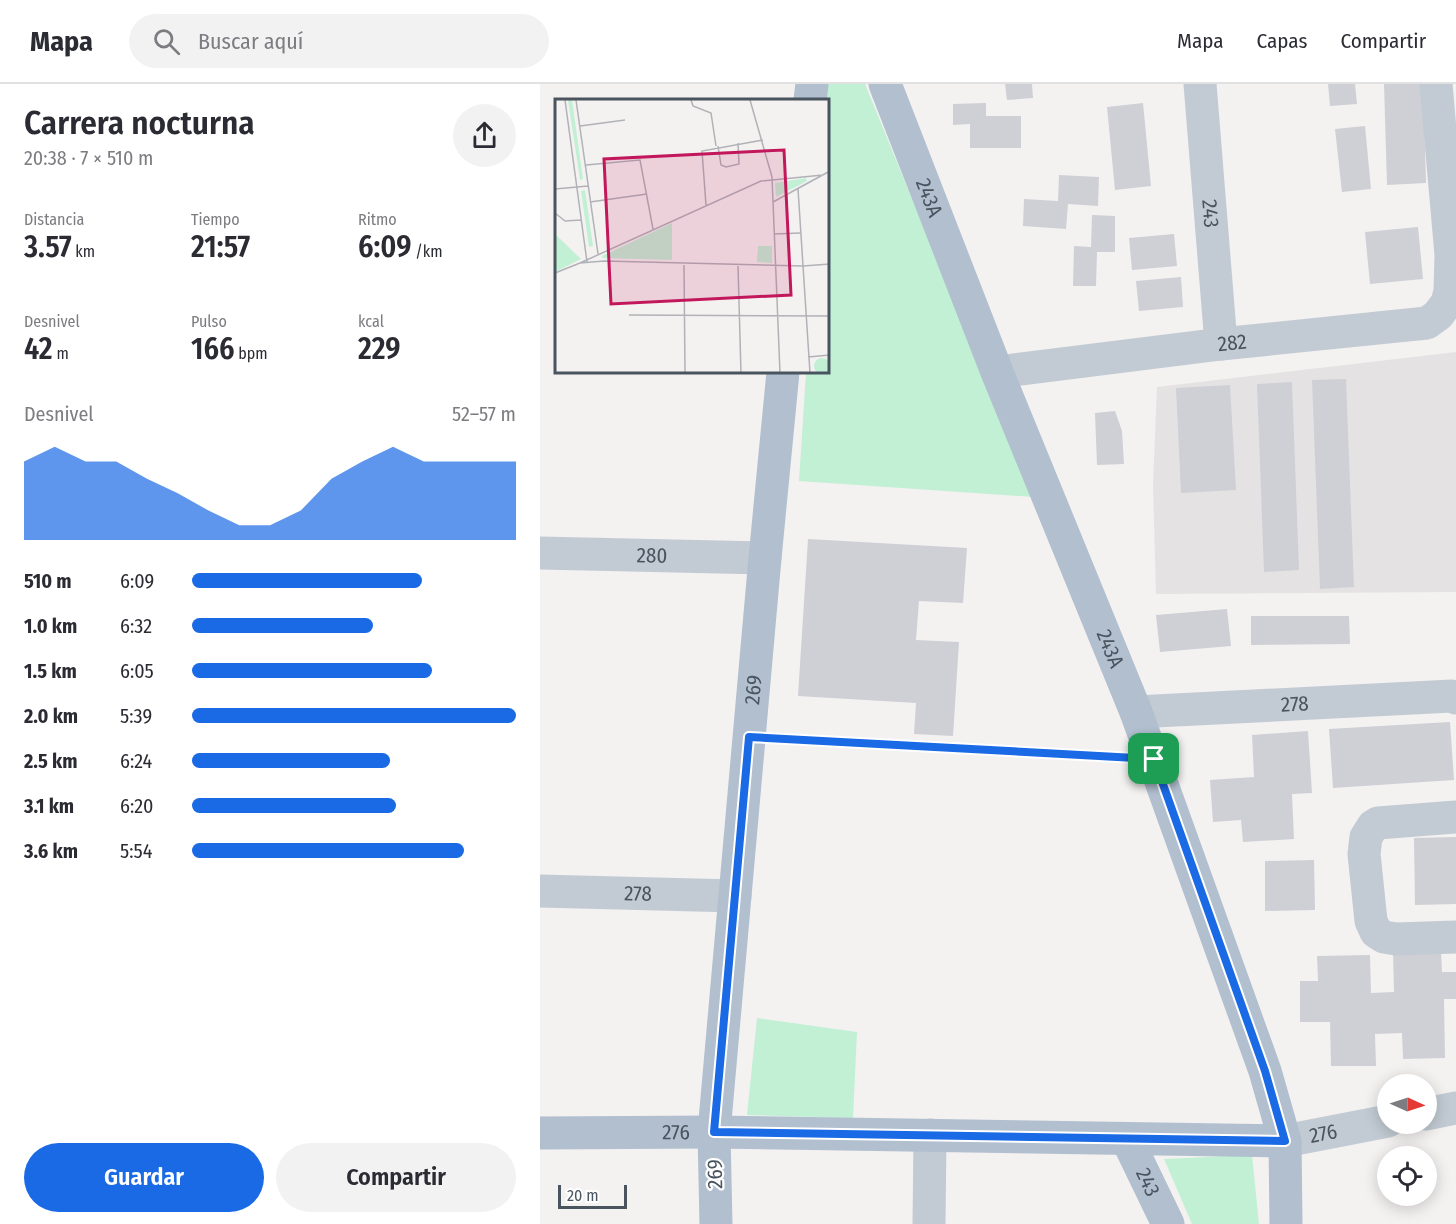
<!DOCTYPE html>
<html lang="es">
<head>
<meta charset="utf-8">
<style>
	:root { --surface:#fff; --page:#f2f2f3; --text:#2b2b33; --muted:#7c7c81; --line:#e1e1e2; --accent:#1a6ae5 }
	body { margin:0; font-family:"Fira Sans Condensed",sans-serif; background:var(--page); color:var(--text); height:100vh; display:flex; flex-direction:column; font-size:22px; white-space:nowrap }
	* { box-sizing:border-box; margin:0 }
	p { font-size:20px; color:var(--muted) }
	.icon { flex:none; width:33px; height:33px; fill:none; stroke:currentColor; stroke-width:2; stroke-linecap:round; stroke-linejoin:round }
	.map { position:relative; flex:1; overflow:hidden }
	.drawer { display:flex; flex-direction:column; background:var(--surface); width:540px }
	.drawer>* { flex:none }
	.needle { width:39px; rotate:93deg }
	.buttons { position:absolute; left:837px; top:990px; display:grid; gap:12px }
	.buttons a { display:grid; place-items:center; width:60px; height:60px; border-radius:50%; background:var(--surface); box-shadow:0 3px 15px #0003; font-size:30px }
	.scale { position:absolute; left:18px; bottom:15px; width:69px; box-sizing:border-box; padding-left:6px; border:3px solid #49545f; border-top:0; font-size:16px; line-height:21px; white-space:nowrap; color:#49545f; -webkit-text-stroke:4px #fff; paint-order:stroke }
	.pin { position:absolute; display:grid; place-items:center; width:51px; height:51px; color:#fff; margin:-26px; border-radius:12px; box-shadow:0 3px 9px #0006 }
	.round { display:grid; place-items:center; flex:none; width:63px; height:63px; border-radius:32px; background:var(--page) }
	.headline { display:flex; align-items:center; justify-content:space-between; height:102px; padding:0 24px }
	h1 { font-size:33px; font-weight:600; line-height:45px }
	.stats { display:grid; grid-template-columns:repeat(3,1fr); gap:9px; height:102px; padding:6px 24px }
	.stats div { display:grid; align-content:center }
	.stats b { font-size:30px; font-weight:600 }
	.stats small { font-size:16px; font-weight:400 }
	.stats p { font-size:16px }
	.chart { height:168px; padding:12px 24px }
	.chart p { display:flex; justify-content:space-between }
	.chart svg { width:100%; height:108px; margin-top:6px; fill:var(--accent); opacity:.7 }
	.primary-button { display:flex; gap:12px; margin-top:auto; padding:12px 24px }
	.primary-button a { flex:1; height:69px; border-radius:36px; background:var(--accent); color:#fff; font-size:24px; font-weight:600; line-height:69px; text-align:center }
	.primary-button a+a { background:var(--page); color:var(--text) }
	ul { padding:0 24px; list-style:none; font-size:20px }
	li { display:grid; grid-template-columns:96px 72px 1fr; align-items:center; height:45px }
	li i { height:15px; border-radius:8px; background:var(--accent) }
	header { display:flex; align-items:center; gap:36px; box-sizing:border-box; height:84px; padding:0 30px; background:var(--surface); border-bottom:2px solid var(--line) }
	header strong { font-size:28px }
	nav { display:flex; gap:33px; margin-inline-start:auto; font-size:21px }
	.search { width:420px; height:54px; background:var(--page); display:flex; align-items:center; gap:15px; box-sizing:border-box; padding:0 21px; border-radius:33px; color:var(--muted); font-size:22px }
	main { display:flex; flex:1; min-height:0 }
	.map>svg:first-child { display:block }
</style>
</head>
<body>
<header>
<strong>Mapa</strong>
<div class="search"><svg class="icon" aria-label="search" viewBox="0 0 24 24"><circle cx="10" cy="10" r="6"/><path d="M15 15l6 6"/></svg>Buscar aquí</div>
<nav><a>Mapa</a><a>Capas</a><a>Compartir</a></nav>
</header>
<main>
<section class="drawer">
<div class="headline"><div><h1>Carrera nocturna</h1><p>20:38 · 7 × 510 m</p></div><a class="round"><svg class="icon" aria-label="share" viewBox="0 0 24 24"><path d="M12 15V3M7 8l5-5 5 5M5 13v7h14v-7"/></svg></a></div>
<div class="stats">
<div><p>Distancia</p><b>3.57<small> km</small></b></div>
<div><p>Tiempo</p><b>21:57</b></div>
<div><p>Ritmo</p><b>6:09<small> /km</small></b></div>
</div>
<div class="stats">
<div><p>Desnivel</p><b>42<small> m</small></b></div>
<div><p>Pulso</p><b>166<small> bpm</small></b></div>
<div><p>kcal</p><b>229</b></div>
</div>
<div class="chart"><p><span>Desnivel</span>52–57 m</p>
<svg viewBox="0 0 160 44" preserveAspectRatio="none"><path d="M0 44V12L10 6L20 12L30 12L40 19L50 25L60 32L70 38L80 38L90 32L100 19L110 12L120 6L130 12L140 12L150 12L160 12V44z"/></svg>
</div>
<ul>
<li><b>510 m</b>6:09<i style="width:71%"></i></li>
<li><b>1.0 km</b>6:32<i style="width:56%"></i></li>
<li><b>1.5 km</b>6:05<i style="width:74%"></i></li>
<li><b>2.0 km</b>5:39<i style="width:100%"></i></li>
<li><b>2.5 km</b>6:24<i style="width:61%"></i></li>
<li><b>3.1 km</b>6:20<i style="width:63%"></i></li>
<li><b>3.6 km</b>5:54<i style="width:84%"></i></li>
</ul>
<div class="primary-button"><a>Guardar</a><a>Compartir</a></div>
</section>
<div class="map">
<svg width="916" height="1140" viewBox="0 0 916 1140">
	<rect width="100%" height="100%" fill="#f4f1f1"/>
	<!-- education -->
	<path fill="#e5e2e3" d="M 916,268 L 916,508 L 616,510 L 613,401 L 617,303 Z"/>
	<!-- green -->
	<g fill="#c1f0d5">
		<path d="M 285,0 L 325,0 L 494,413 L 259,397 L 266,288 L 288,288 L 288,16 L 284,16 Z"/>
		<path d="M 217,934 L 317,948 L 313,1034 L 207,1031 Z"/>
		<path d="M 712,1071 L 719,1140 L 652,1140 L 624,1075 Z"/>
	</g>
	<!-- building -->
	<g fill="#ced0d6">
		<path d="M 465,0 L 492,0 L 493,14 L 467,16 Z"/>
		<path d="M 788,0 L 815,0 L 817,20 L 790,22 Z"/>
		<path d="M 844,0 L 883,0 L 886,99 L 847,101 Z"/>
		<path d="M 446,19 L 446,32 L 481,32 L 481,64 L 430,64 L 430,40 L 413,41 L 413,20 Z"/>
		<path d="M 603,19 L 611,102 L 575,106 L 567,23 Z"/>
		<path d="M 825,42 L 831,105 L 802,108 L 795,45 Z"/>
		<path d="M 519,91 L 559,93 L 558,122 L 528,120 L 526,145 L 483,142 L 484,115 L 518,117 Z"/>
		<path d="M 552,131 L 575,132 L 575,168 L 557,168 L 556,202 L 533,202 L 534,162 L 551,163 Z"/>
		<path d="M 878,143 L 883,195 L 830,200 L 825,148 Z"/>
		<path d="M 634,150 L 637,182 L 592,186 L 589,154 Z"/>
		<path d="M 641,193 L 643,223 L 599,227 L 596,197 Z"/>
		<path d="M 806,295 L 814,503 L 780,505 L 772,296 Z"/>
		<path d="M 752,298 L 759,486 L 724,488 L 717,300 Z"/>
		<path d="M 690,301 L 696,406 L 641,409 L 636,304 Z"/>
		<path d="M 575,327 L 582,347 L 584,380 L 557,381 L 555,329 Z"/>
		<path d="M 268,455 L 427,464 L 423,519 L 379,517 L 376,556 L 419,558 L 413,652 L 374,650 L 376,619 L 258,612 Z"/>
		<path d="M 687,525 L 691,562 L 620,568 L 616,531 Z"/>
		<path d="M 711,532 L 809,532 L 810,560 L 711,561 Z"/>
		<path d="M 910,638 L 914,696 L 793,704 L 789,645 Z"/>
		<path d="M 768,647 L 772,709 L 752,710 L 754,755 L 703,758 L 701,736 L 673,738 L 670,696 L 714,693 L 712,651 Z"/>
		<path d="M 916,753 L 916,820 L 875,821 L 874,754 Z"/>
		<path d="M 774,776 L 775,826 L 725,827 L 725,777 Z"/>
		<path d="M 901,867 L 902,888 L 916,888 L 916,915 L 904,915 L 905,974 L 863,975 L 862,949 L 835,950 L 836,982 L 791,982 L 790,938 L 760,938 L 760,897 L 778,897 L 777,872 L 830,871 L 831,909 L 854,908 L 853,868 Z"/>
	</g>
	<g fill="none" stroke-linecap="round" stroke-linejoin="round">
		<!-- path -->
		<path stroke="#79cea8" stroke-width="4" stroke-dasharray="4.5 3" stroke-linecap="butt" d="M 234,654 L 583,673"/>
		<!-- minor -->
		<g stroke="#c2cbd3" stroke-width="33">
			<path id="s1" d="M 660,0 L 681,260"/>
			<path id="s2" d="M 457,288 L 681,260 L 887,239 L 898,231 L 907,219 L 910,207 L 911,171 L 896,0"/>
			<path id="s3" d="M 0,469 L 225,474"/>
			<path id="s4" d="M 596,628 L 912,612 L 916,614"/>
			<path d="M 916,733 L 838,739 L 833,742 L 826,753 L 824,770 L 831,837 L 836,848 L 844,853 L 856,855 L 916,853"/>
			<path id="s5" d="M 0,807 L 195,812"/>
			<path d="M 886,1030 L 916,1024"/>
			<path id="s6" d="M 745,1057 L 848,1037"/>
			<path d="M 389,1140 L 390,1051"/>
		</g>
		<!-- major -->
		<g stroke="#b1bfcf" stroke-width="33">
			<path id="s7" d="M 345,0 L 457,288 L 596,628 L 725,987 L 745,1057 L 746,1140"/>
			<path d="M 270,16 L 272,0"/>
			<path id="s8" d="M 0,1049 L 174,1048 L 745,1057"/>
			<path id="s9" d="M 587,1055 L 628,1140"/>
			<path id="s10" d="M 176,1140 L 174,1048 L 225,474 L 243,288"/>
		</g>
	</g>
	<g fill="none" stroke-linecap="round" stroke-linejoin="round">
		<defs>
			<path id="route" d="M 209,653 L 614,675 L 725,987 L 745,1057 L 174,1048 Z"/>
		</defs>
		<!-- route casing -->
		<use href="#route" stroke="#fff" stroke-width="12"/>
		<!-- route -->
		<use href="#route" stroke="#1a6ae5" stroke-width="8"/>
	</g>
	<g text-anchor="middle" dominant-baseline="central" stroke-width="4.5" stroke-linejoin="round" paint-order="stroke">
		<!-- street labels -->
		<g font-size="21" fill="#49545f" stroke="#fff">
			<text stroke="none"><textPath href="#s7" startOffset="122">243A</textPath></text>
			<text stroke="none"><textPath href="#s1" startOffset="130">243</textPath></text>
			<text stroke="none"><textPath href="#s2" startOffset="237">282</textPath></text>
			<text stroke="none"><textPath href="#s3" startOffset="112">280</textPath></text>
			<text stroke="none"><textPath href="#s7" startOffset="608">243A</textPath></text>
			<text stroke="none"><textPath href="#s10" startOffset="536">269</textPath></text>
			<text stroke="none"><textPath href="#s4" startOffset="159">278</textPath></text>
			<text stroke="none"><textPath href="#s5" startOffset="98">278</textPath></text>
			<text stroke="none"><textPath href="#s8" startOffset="136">276</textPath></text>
			<text stroke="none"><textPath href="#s6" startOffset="39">276</textPath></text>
			<text transform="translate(175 1090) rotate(-91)">269</text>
			<text stroke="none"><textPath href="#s9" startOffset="48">243</textPath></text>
		</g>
	</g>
	<!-- overview -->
	<g transform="translate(15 15)">
		<rect width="274" height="274" fill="#f4f1f1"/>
		<path d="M 13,1 L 17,1 L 28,80 L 25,81 ZM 251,79 L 252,82 L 221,98 L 220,84 ZM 30,91 L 38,147 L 34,148 L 26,92 ZM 117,124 L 117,161 L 48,159 L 47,157 ZM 0,135 L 26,160 L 0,173 ZM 203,147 L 217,147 L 217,164 L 202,163 ZM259 267a8 8 0 1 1 16 0a8 8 0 1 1-16 0Z" fill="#c1f0d5"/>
		<path fill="none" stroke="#b0b2b7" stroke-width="1.5" d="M 10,1 L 32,163M 21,1 L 43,155M 136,1 L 138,7 L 156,14 L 161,47M 195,1 L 217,78M 25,27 L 70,21M 163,47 L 166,66 L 171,68 L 184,65 L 183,44M 31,66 L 85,61 L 98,130M 217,78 L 225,274M 0,90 L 33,87M 243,90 L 255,274M 35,103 L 92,95M 218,103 L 275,72M 151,106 L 147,52 L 208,41M 0,114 L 10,122 L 26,121M 219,135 L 245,134M 25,164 L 206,82 L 268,76M 129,166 L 130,274M 183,167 L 186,274M 248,167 L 275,165M 0,174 L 25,164 L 49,162 L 248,167M 74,216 L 275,217M 253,258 L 275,256"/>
		<path fill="#c2185b" fill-opacity="0.15" stroke="#c2185b" stroke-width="3" d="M 229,51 L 236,196 L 56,205 L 49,60 Z"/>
		<rect width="274" height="274" fill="none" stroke="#49545f" stroke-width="3"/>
	</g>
</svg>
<div class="buttons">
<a><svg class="needle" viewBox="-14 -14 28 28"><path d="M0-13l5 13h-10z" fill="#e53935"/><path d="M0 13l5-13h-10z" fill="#7c7c81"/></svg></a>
<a><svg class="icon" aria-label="locate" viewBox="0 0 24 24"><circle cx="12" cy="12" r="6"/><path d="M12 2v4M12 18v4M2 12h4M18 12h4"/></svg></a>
</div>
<div class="scale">20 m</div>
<div class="pin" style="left:614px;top:675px;background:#1e9e55"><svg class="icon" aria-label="arrive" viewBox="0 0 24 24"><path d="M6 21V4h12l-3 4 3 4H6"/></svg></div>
</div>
</main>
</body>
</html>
